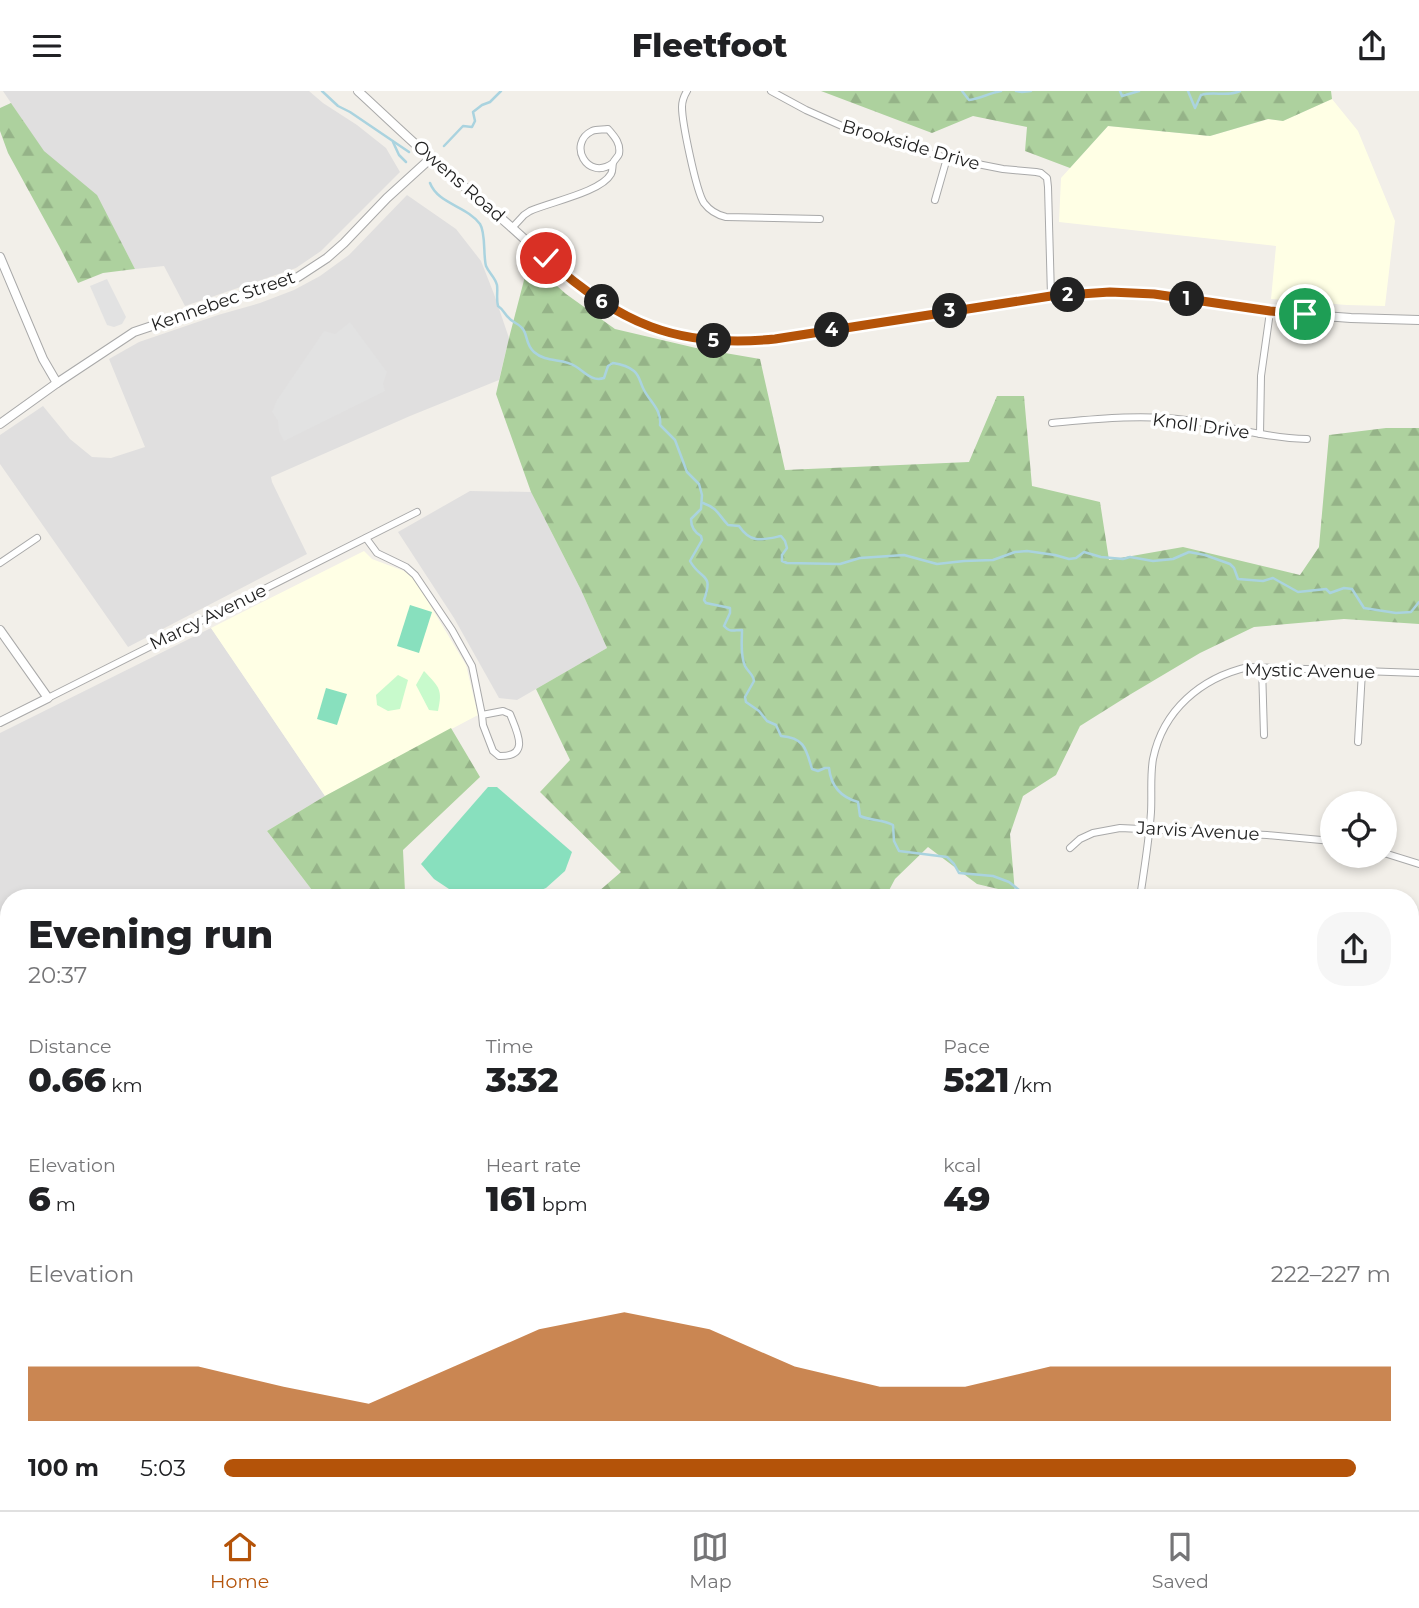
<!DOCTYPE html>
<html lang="en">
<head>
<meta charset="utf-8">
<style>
	:root { --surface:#fff; --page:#f6f6f6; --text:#202124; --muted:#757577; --line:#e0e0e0; --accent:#b45309 }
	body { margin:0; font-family:Montserrat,sans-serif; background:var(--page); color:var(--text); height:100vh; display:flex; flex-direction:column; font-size:26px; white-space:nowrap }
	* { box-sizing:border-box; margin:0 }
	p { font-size:23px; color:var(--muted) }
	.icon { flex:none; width:38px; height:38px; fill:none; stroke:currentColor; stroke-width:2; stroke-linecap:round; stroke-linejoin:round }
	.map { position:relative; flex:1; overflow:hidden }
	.drawer { position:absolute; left:0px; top:798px; width:1419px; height:621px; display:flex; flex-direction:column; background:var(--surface); border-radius:28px 28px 0 0; box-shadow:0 4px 10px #0003 }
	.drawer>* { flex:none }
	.tools { position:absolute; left:1320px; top:700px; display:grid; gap:14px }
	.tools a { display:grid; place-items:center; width:77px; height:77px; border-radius:50%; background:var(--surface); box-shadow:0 4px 10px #0003; font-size:35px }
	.pin { position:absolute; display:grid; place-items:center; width:60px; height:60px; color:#fff; margin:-30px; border:4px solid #fff; border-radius:50%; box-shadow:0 2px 7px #0007 }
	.km { position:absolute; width:35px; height:35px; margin:-18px; border-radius:50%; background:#222; color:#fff; font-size:19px; line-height:35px; text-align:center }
	.round { display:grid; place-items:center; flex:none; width:74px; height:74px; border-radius:28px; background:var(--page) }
	.head { display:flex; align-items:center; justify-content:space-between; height:119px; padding:0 28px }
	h1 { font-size:38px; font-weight:800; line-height:52px }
	.metrics { display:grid; grid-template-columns:repeat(3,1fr); gap:10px; height:119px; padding:7px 28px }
	.metrics div { display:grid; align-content:center }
	.metrics b { font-size:35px; font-weight:800 }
	.metrics small { font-size:19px; font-weight:400 }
	.metrics p { font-size:19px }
	.chart { height:196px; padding:14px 28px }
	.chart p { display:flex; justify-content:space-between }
	.chart svg { width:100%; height:126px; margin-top:7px; fill:var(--accent); opacity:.7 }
	ul { padding:0 28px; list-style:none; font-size:23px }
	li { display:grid; grid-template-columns:112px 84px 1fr; align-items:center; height:52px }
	li i { height:18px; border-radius:9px; background:var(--accent) }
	header { display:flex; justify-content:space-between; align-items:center; height:91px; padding:0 28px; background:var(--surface); font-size:32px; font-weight:800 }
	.tab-bar { display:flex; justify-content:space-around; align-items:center; height:98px; border-top:2px solid var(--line); background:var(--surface); font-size:19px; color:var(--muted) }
	.tab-bar a { display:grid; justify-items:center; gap:4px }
	.tab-bar .selected { color:var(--accent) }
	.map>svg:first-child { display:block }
</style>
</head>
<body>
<header><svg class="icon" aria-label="menu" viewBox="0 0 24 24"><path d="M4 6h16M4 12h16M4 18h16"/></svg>Fleetfoot<svg class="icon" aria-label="share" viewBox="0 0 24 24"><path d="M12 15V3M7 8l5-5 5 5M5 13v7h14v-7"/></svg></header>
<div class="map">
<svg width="1419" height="1419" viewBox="0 0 1419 1419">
	<defs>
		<pattern id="forest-firs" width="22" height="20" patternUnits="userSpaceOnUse" patternTransform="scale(1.75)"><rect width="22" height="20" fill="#add19e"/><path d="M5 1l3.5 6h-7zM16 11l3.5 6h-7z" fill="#95b388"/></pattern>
	</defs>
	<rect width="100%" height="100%" fill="#f2efe9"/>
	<!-- residential -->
	<g fill="#e0dfdf">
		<path d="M 3,0 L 309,0 L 323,12 L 357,34 L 386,57 L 400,81 L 321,160 L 296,177 L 185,215 L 164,175 L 135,178 L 96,104 L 43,60 Z"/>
		<path d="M 407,104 L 456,138 L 481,170 L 494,203 L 509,247 L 499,289 L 410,325 L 271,386 L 272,391 L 307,463 L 128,556 L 0,373 L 0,344 L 43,315 L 70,348 L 92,366 L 111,367 L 145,356 L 109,268 L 139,251 L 218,224 L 260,212 L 294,199 L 320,185 L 349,164 Z"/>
		<path d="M 470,400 L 531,401 L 581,499 L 607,557 L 517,609 L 499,607 L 454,527 L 398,441 Z"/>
		<path d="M 211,537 L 325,705 L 267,740 L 318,807 L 9,807 L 9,972 L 0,967 L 0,642 Z"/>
		<path d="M 0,1143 L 9,1145 L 9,1284 L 0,1299 Z"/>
	</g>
	<!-- education -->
	<g fill="#ffffe5">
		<path d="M 1332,8 L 1358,40 L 1395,130 L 1385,215 L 1347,214 L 1271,208 L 1276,155 L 1059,131 L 1061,87 L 1108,35 L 1210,45 L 1269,28 L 1283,30 Z"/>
		<path d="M 364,460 L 372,468 L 404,480 L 415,489 L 466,574 L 478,624 L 325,705 L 211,537 Z"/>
	</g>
	<!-- forest -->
	<g fill="url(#forest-firs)">
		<path d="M 821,0 L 1331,0 L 1332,8 L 1283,30 L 1268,28 L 1210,45 L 1108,35 L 1070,77 L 1025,60 L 1027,36 L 973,25 L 932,42 Z"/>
		<path d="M 11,12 L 44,60 L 97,104 L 135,178 L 103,182 L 78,192 L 59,155 L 8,62 L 0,40 L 0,17 Z"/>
		<path d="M 529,170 L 566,203 L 615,238 L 696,257 L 760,268 L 785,379 L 969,371 L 997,305 L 1024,305 L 1032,395 L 1100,411 L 1109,469 L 1183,456 L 1300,484 L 1319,456 L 1329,344 L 1386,337 L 1419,337 L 1419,533 L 1344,528 L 1254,536 L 1200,562 L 1131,603 L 1080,635 L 1056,684 L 1023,705 L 1010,743 L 1015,802 L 977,793 L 928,756 L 895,788 L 885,807 L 591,807 L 621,781 L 540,701 L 570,669 L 536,598 L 607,557 L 581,499 L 531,401 L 496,303 L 509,247 Z"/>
		<path d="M 451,637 L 480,686 L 403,759 L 405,801 L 411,807 L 318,807 L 267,740 L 325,705 Z"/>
		<path d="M 0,967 L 9,972 L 9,1062 L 0,1055 Z"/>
		<path d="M 78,1410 L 194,1411 L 202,1419 L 69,1419 Z"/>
		<path d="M 515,1411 L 561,1411 L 549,1419 L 522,1419 Z"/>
	</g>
	<!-- park -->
	<g fill="#c8facc">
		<path d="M 424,580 C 439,596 443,598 438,620 L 429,619 L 416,594 Z"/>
		<path d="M 398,584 L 408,589 L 400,618 L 388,620 L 377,614 L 376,604 Z"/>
	</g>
	<!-- pitch -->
	<g fill="#88e0be">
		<path d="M 410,514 L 432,521 L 419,562 L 397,555 Z"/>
		<path d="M 326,597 L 347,603 L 337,634 L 317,628 Z"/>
		<path d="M 488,696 L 497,696 L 572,761 L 565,780 L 546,797 L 521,807 L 468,807 L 452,800 L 434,788 L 421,773 Z"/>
	</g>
	<!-- parking -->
	<g fill="#e2e2e2">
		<path d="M 107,188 L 126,226 L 122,233 L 114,236 L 107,234 L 90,195 Z"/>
		<path d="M 350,231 L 387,281 L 383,293 L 385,300 L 284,350 L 279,340 L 278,330 L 272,321 L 277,309 L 324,240 L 335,243 Z"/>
	</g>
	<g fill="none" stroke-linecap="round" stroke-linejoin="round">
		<!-- stream -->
		<g stroke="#aad3df" stroke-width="2.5">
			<path d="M 322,0 L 338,15 L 350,21 L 409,61"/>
			<path d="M 962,0 L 969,9 C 980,8 989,2 1001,0"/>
			<path d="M 1016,0 L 1022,1 L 1031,0"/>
			<path d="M 1120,0 L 1122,5 L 1139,0"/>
			<path d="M 1188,0 L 1195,17 L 1201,4 C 1214,0 1227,6 1240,0"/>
			<path d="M 393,51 L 399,64 L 406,71"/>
			<path d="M 444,55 L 463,35 L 472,36 L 475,30 L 473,21 L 482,14 L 490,11 L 501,0"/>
			<path d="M 430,92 C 438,113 467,115 480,133 C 486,142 483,164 486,175 C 489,182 495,186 497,194 C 498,201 496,207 498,215 C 504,219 504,223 509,227 C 512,231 519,233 522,237 C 528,243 525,253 534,261 C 546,272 563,267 575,275 C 585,281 592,291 604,287 L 608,275 L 613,272 C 620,273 628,275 634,280 C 640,285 640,292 644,299 C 650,311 662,319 660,334 L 675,349 L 687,381 L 699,393 L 702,404 L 701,418 L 691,428 C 691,436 694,441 701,445 L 702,449 L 690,470 C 701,490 714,481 704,509 L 706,512 L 730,517 L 730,522 L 724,535 C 730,542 734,539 742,539 C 742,550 740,564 745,575 C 748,581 753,583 754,590 L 745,606 L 746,611 L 759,620 L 767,630 L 776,634 L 781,645 C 805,647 806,658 812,678 L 818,680 L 825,677 L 829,677 C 831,695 840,706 858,711 L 860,725 C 871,730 883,728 893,734 L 894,750 L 899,760 L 947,766 L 954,773 L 959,782 L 993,785 L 1009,791 L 1029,807"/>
			<path d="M 703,412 C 717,417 718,423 728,434 L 739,435 C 751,453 762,449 781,445 L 785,450 L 787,457 L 782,464 L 782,470 L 787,472 L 840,473 L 860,467 L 904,464 L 937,473 L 964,470 L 993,469 L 1015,461 L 1027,460 L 1055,464 L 1069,468 L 1076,467 L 1084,461 L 1101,466 L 1123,468 L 1130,466 L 1153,470 L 1173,468 L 1189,461 L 1205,464 L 1230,473 L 1234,477 L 1238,488 L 1263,490 L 1273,487 L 1298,501 L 1326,498 L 1330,502 L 1344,497 L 1352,498 L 1364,517 L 1396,522 L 1411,521 L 1419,511"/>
		</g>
		<defs>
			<g id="minor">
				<path d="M 687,0 C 684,5 682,10 682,16 C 682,31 696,100 704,112 C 710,120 717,124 726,126 L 820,128"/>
				<path d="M 771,0 L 806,19 L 842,35 L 876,47 L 947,67 L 1003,78 L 1036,81 L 1041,82 L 1047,87 L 1048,96 L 1051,205"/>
				<path d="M 935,109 L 947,67"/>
				<path d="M 512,137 L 524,124 L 530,120 C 550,111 601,101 611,83 C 613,80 612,76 613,72 C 614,69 618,66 619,63 C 621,52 614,45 608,38 C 603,39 597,38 592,40 C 567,52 587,91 613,72"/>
				<path d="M 1052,332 C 1096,328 1141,323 1186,329 C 1227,335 1266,347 1307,348"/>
				<path d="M 1260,343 L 1261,285 L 1270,221"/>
				<path d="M 366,447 L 377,462 L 406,476 L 415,484 L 452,539 L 472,575 L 482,624 L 483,634 L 493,660 L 499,665 C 531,666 517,641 510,623 L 503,620 L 482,624"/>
				<path d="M 0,472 L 37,447"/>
				<path d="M 1262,576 L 1264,644"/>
				<path d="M 48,607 L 417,421"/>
				<path d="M 1358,651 L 1362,580"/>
				<path d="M 1070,757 L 1080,748 L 1093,742 L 1120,737 L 1267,744 L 1332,750"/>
				<path d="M 1384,762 L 1419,773"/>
				<path d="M 1140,807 C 1144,779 1149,750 1151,721 C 1152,704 1150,685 1153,668 C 1163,619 1201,587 1248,576 L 1419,582"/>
				<path d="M 1410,894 L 1419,899"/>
				<path d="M 1410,1104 L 1419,1106"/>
				<path d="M 0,1205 L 9,1212"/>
				<path d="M 1410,1216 L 1419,1219"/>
				<path d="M 1410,1343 L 1419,1347"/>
				<path d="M 9,1387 L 6,1388 L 6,1396 L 9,1400"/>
				<path d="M 1410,1407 L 1419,1401"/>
				<path d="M 25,1410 L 35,1410"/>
				<path d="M 913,1410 L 938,1419"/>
				<path d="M 656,1419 L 668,1410"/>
				<path d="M 813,1419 L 818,1410"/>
				<path d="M 1154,1419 L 1206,1414 L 1314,1419"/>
				<path d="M 1372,1419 L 1386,1416 L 1403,1410"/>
			</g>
			<g id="tertiary">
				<path d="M 358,0 C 383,23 408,47 433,69 C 459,91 485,113 510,135 C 529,152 547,169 566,185 C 632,239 691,257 775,248 L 1051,205 L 1110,201 L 1154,203 L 1270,221 L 1351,227 L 1419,229"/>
				<path d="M 0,166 L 43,268 L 57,292"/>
				<path d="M 0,333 L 57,292 L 134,241 L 298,186 L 327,167 L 344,152 L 387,107 L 431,67"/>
				<path d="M 0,539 L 48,607 L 0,631"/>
			</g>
			<g id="secondary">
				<path d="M 0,1073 L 9,1079"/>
				<path d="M 341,1410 L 349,1419"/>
			</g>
		</defs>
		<!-- minor casing -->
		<use href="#minor" stroke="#a9a9a9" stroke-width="8"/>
		<!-- tertiary casing -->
		<use href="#tertiary" stroke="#a9a9a9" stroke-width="10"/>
		<!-- secondary casing -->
		<use href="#secondary" stroke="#707d05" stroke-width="11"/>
		<!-- minor -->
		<use href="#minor" stroke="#fff" stroke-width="6"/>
		<!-- tertiary -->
		<use href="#tertiary" stroke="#fff" stroke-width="8"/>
		<!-- secondary -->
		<use href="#secondary" stroke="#f7fabf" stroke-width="10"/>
	</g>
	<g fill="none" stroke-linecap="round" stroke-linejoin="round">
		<defs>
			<path id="route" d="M 546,167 C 619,232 676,258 775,248 L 1051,205 L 1110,201 L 1154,203 L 1270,220 L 1305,223"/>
		</defs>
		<!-- route casing -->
		<use href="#route" stroke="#fff" stroke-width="14"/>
		<!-- route -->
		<use href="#route" stroke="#b45309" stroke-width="9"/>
	</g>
	<g text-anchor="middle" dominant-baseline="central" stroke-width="7" stroke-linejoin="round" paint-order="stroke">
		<!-- street labels -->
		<g font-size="18" fill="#222" stroke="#fff">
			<text transform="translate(911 54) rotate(16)">Brookside Drive</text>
			<text transform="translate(459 90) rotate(41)">Owens Road</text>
			<text transform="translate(223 210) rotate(-19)">Kennebec Street</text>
			<text transform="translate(1201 335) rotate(8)">Knoll Drive</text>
			<text transform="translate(208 526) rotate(-26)">Marcy Avenue</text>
			<text transform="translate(1310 580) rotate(1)">Mystic Avenue</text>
			<text transform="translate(1198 740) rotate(3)">Jarvis Avenue</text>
		</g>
	</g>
</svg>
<div class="tools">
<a><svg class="icon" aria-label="locate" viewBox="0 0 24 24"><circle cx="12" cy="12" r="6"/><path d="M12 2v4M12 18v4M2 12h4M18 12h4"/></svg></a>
</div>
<div class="pin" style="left:1305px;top:223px;background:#1e9e55"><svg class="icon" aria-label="arrive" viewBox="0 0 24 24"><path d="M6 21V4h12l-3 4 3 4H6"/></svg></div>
<div class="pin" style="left:546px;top:167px;background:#d93025"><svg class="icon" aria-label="check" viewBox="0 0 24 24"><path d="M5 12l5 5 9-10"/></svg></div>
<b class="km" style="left:1187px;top:208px">1</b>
<b class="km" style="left:1068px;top:204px">2</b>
<b class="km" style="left:950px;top:220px">3</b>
<b class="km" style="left:832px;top:239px">4</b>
<b class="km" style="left:714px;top:250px">5</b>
<b class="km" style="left:602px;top:211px">6</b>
<section class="drawer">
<div class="head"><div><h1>Evening run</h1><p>20:37</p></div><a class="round"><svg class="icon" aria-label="share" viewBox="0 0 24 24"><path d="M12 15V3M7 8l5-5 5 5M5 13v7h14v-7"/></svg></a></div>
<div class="metrics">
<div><p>Distance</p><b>0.66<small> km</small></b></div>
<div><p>Time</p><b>3:32</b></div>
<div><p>Pace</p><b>5:21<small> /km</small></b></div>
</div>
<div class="metrics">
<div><p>Elevation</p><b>6<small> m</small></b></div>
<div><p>Heart rate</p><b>161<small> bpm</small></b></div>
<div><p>kcal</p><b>49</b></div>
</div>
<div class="chart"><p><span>Elevation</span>222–227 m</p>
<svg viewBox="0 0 160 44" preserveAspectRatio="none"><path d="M0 44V25L10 25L20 25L30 32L40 38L50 25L60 12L70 6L80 12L90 25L100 32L110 32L120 25L130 25L140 25L150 25L160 25V44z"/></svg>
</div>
<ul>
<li><b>100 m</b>5:03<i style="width:97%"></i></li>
</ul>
</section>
</div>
<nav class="tab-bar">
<a class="selected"><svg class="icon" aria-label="home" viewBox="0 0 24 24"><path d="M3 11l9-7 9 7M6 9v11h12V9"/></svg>Home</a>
<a><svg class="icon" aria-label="map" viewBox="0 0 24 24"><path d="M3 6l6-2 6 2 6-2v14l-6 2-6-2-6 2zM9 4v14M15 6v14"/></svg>Map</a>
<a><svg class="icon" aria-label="saved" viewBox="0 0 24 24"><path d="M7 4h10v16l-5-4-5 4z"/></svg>Saved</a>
</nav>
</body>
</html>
